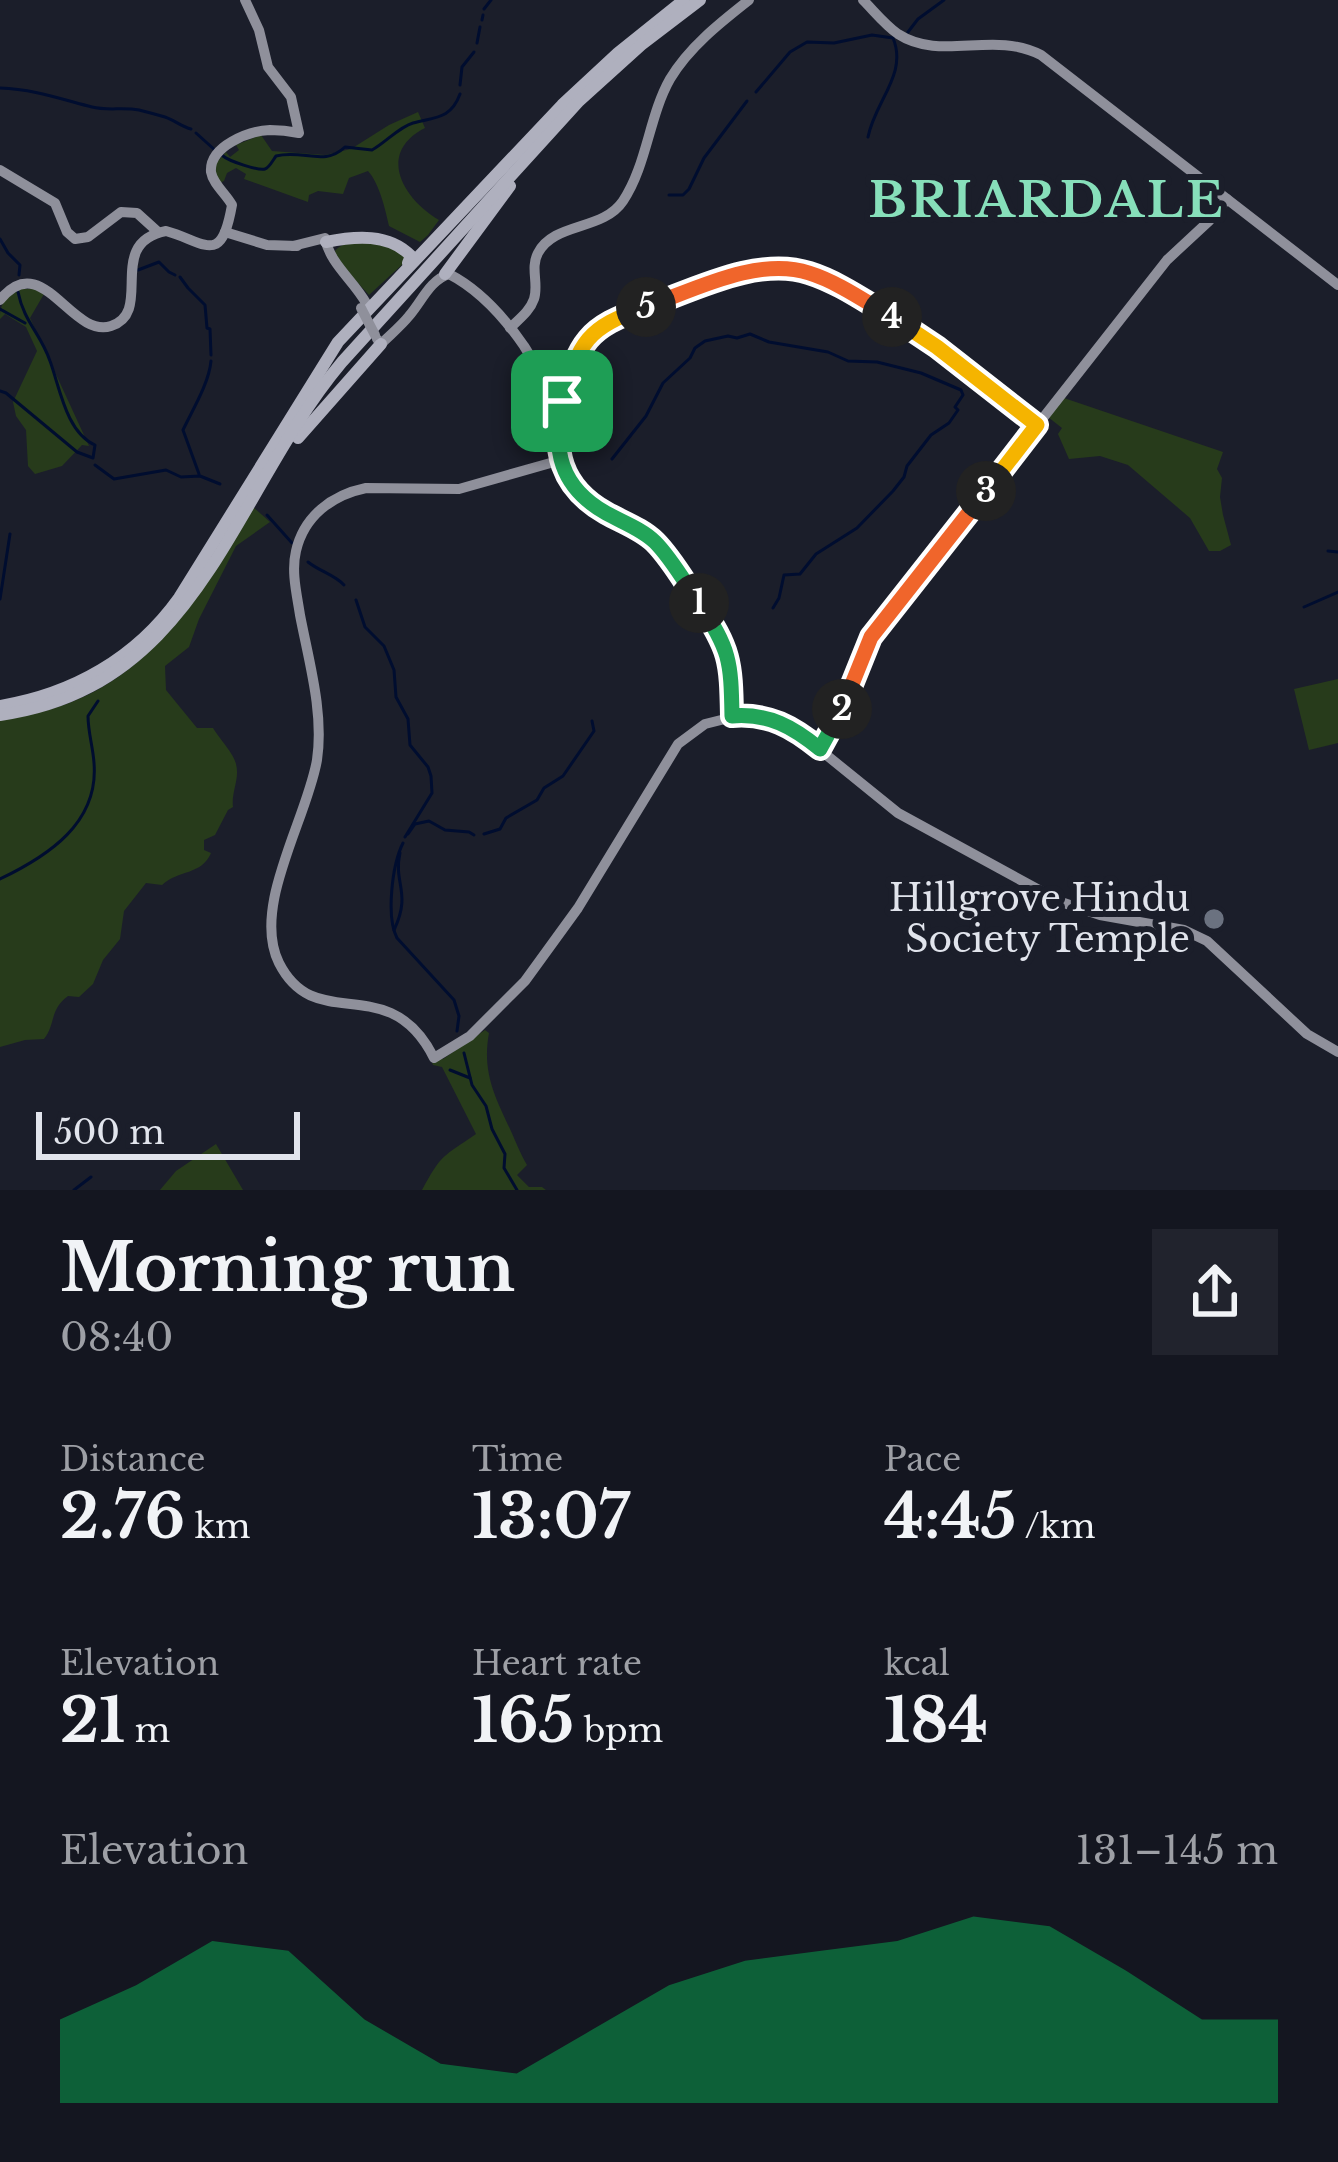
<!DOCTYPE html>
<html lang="en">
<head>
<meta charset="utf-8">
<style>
	:root { --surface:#141620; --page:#21232d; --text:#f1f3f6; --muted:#9d9fa5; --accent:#0b8043 }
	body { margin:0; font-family:"Libre Baskerville",serif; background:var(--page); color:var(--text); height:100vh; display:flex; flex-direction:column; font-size:45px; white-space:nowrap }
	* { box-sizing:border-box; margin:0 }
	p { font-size:39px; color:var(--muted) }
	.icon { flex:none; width:66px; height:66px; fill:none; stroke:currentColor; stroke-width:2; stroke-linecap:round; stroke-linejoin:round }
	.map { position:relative; height:1190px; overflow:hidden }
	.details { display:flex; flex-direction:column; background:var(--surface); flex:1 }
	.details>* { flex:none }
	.scale { position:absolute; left:36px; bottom:30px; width:264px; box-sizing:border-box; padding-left:12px; border:6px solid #e1e4ec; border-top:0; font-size:33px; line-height:42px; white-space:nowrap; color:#e1e4ec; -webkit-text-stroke:9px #1b1e2a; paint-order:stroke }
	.pin { position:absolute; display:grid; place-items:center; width:102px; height:102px; color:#fff; margin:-51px; border-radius:24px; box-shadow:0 6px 18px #0006 }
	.km { position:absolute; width:60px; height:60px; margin:-30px; border-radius:50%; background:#222; color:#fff; font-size:33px; line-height:60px; text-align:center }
	.round { display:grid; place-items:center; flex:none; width:126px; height:126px; border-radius:0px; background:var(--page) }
	.summary { display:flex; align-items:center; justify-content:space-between; height:204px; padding:0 60px }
	h1 { font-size:66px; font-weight:700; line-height:90px }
	.metrics { display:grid; grid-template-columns:repeat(3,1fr); gap:18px; height:204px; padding:12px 60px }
	.metrics div { display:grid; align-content:center }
	.metrics b { font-size:60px; font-weight:700 }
	.metrics small { font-size:33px; font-weight:400 }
	.metrics p { font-size:33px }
	.chart { height:336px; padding:24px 60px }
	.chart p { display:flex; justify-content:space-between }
	.chart svg { width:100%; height:216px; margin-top:12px; fill:var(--accent); opacity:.7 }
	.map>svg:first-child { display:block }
</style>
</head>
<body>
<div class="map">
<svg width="1338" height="1190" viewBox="0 0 1338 1190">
	<rect width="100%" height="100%" fill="#1b1e2a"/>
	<!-- green -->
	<g fill="#273b1b">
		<path d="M 418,112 L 425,128 C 376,153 403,199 439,220 L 428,235 L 420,242 L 389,226 C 385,208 379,183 368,171 L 349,178 L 343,194 L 318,191 L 309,195 L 308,202 L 244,179 L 246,174 L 236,168 L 227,173 L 224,181 L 220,183 L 216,178 L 216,163 L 226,152 L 230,157 L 239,150 L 236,145 L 261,135 L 272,151 L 325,155 L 351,149 L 389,125 Z"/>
		<path d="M 371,241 L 404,253 L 406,261 L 369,295 L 337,260 L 335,251 C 343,241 359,242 371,241 Z"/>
		<path d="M 21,289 L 36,289 L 44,294 L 30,318 L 89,446 L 82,445 L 62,466 L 35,474 L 28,466 L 26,430 L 16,416 L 13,402 L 37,351 L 26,327 L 5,314 L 0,319 C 0,302 6,296 21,289 Z"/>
		<path d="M 1064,398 L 1223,452 L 1217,469 L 1222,478 L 1220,497 L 1223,515 L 1231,545 L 1220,551 L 1209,551 L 1190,518 L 1128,465 L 1100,456 L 1069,459 L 1058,434 L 1062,428 L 1048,417 Z"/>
		<path d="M 252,506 L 270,522 L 236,546 L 199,619 L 189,647 L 165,666 L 166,690 L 197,728 L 213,728 C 219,738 234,754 236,764 C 240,779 231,792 233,807 L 228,810 L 215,835 L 204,840 L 204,850 L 211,853 C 202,875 178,870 162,885 L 146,883 L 124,911 L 120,939 L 103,960 L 93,984 L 79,997 L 68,996 C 49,1010 56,1024 44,1039 L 25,1040 L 0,1047 L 0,720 C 139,702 186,616 252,506 Z"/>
		<path d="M 1338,679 L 1338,743 L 1309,750 L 1294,689 Z"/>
		<path d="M 485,1030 L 489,1033 C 482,1071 494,1095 510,1129 C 516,1142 520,1153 527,1165 L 517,1175 L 529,1187 L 542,1187 L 546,1190 L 422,1190 C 442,1153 443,1157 476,1134 L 442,1067 L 433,1065 L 428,1052 L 443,1059 Z"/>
		<path d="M 216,1144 L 243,1190 L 160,1190 L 176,1171 Z"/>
	</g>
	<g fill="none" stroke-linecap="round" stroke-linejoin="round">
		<!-- stream -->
		<g stroke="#000d2f" stroke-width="3">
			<path d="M 484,9 L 491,0"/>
			<path d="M 482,20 L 483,15"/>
			<path d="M 908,32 L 918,19 L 944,0"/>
			<path d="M 477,43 L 480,27"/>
			<path d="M 460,85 L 462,67 L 474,52"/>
			<path d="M 0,88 C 33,89 61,99 92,107 C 107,111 123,107 139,110 C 147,112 158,115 165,117 C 174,120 182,127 191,129"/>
			<path d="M 756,92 L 790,52 L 807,42 L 834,43 L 872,35 L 893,38 C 908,74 875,101 868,137"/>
			<path d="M 196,133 L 216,151"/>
			<path d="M 223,156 C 229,161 258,171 265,169 C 269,168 273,160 276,156 C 303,149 324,167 345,147 L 372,150 C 385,143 399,127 413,123 C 435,117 451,119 460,94"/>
			<path d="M 669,195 L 683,195 L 689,189 L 704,158 L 747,101"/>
			<path d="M 0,239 L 8,253 L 20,265 L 19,275"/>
			<path d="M 138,270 L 159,262 L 169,272 L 175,275"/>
			<path d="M 180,277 L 188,288 L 205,305 L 207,328 L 210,329 L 211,355"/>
			<path d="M 0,309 L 25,323"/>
			<path d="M 0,391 L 6,393 L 77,452 L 93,458 L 95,445 C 66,432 60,388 50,361 C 41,334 24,322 18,292"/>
			<path d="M 612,459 L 646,416 L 663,383 L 690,358 L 695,348 L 705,341 L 728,336 L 737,338 L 750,334 L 769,342 L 828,352 L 848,361 L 877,362 L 921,373 L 961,390 L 963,395 L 955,407 L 958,410 L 949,423 L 931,435 L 907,466 L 904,477 L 893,491 L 857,528 L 816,554 L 800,574 L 784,575 L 779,598 L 773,608"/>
			<path d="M 95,465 L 114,479 L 166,470 L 181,477 L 200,476 L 220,484"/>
			<path d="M 199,474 L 183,430 C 193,409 209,383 211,361"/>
			<path d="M 267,515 L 292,543"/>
			<path d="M 1328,551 L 1338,552"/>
			<path d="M 308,562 C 319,571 335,575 344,585"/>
			<path d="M 0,599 L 10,534"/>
			<path d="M 356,600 L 365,627 L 384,646 L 394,670 L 396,697 L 408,719 L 410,745 L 428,767 L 431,776 L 432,793 L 405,837"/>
			<path d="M 1304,607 L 1338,592"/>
			<path d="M 408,834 L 415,824 L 429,821 L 445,830 L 469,832 L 474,835"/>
			<path d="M 484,834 L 500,829 L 506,818 L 537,800 L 544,788 L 563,776 L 594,731 L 592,721"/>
			<path d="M 403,843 C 392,865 386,917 397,938 L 454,1000 L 459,1016 L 457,1031"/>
			<path d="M 0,879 C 48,856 99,823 94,763 C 93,747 88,732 88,716 L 98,701"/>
			<path d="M 394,930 C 412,892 393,884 400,853"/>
			<path d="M 464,1053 L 472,1085 L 486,1106 L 492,1129 L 505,1154 L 504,1168 L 517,1190"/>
			<path d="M 450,1070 L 470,1078"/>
			<path d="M 74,1190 L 91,1177"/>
		</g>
		<!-- secondary -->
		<g stroke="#8f909b" stroke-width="10">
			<path d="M 863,0 C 874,11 885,25 898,34 C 941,62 993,30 1041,55 L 1338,285"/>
			<path d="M 0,170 L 55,203 L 67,232 L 75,239 L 88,237 L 121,212 L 137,213 L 158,232"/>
			<path d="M 225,232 L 267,245 L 297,246"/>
			<path d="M 293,246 L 325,238 C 330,264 353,280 366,303"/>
			<path d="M 0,300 C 42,247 71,339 111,326 C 155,312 104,243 166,231 C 206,242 221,267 232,205 C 226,194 213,184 211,172 C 209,146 249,131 270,130 C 279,130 289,131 299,133 L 291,97 L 268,67 L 259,30 L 245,0"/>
			<path d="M 510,328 C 519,319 530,311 534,299 C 539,284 530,268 538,253 C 554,222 603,231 623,201 C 647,165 649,116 670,79 C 689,47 721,22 749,0"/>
			<path d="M 377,339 L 381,344 C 390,335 401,326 409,316 C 422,301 430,280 449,274 C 480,290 504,317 524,346 C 536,365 545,385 562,401"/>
			<path d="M 561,460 L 459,489 L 366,488 C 332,495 304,516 296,551 C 291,572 297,595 300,615 C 309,662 324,713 317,760 C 307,819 251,907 279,963 C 306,1016 349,995 391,1013 C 411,1022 424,1038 434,1058 L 470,1036 L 525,981 L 578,908 L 678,744 L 705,724 L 745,714 L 763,716 L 793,728 L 898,813 L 1061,902 L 1100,915 L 1184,930 L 1207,941 L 1307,1034 L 1338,1052"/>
			<path d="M 732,715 C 732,697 733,678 729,660 C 723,634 670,553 648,537 C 623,518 592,511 573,484 C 539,437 564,349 611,320 C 643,308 675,297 707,285 C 727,278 748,269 770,268 C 842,262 979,380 1037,425"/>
			<path d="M 820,750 L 837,724 L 871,637 L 1167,260 L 1209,221 L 1227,199"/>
		</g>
		<!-- primary -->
		<g stroke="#afb0be" stroke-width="12">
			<path d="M 326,242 C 355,236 389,233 411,256 L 408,263"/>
			<path d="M 445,274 L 510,186"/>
			<path d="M 298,438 L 381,344"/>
			<path d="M 0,706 C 73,694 136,658 179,598 L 338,342 L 562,105 L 618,53 L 684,0"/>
			<path d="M 0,715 C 200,687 231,494 342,362 L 579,101 L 641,45 L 700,0"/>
		</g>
		<!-- secondary-bridge -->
		<path stroke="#8f909b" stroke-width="10" d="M 361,308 L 375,335"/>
	</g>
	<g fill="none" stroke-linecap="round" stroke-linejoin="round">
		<defs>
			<path id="split-1" d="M 562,401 C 552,450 560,487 606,513 C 622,522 642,529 655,542 C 672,559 685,583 699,603"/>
			<path id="split-2" d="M 699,603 C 730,650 731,660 732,716 C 769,713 793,727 820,749 L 842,709"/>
			<path id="split-3" d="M 842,709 L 871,637 L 986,491"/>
			<path id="split-4" d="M 892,317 L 937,347 L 1037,425 L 986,491"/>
			<path id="split-5" d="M 646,307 C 694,290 758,256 809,273 C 838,282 866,302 892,317"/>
			<path id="split-6" d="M 562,401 C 580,341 586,328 646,307"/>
		</defs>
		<!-- split-1 casing -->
		<use href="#split-1" stroke="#fff" stroke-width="24"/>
		<!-- split-2 casing -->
		<use href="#split-2" stroke="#fff" stroke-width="24"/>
		<!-- split-3 casing -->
		<use href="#split-3" stroke="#fff" stroke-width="24"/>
		<!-- split-4 casing -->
		<use href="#split-4" stroke="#fff" stroke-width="24"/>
		<!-- split-5 casing -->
		<use href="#split-5" stroke="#fff" stroke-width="24"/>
		<!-- split-6 casing -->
		<use href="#split-6" stroke="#fff" stroke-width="24"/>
		<!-- split-1 -->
		<use href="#split-1" stroke="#22a559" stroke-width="15"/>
		<!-- split-2 -->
		<use href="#split-2" stroke="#22a559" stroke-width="15"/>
		<!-- split-3 -->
		<use href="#split-3" stroke="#f0652b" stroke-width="15"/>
		<!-- split-4 -->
		<use href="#split-4" stroke="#f5b400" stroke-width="15"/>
		<!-- split-5 -->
		<use href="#split-5" stroke="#f0652b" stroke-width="15"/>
		<!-- split-6 -->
		<use href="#split-6" stroke="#f5b400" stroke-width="15"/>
	</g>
	<!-- markers -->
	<circle fill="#6b7280" stroke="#1b1e2a" stroke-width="4.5" cx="1214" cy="919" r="12"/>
	<g text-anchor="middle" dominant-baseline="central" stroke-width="12" stroke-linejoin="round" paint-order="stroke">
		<!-- poi labels -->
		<g font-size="36" fill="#e1e4ec" stroke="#1b1e2a" text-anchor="end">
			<text x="1190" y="898">Hillgrove Hindu<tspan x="1190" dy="41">Society Temple</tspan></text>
		</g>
		<!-- district labels -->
		<g font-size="48" font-weight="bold" letter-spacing="3" fill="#87dfba" stroke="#1b1e2a">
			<text x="1047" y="200">BRIARDALE</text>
		</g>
	</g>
</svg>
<div class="scale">500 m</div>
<div class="pin" style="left:562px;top:401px;background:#1e9e55"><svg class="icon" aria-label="arrive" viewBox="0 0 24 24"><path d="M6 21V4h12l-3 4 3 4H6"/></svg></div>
<b class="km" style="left:699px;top:603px">1</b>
<b class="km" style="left:842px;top:709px">2</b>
<b class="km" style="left:986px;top:491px">3</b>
<b class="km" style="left:892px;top:317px">4</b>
<b class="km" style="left:646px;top:307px">5</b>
</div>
<section class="details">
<div class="summary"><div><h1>Morning run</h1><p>08:40</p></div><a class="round"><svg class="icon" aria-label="share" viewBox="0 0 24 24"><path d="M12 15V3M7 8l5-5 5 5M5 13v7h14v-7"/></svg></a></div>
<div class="metrics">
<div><p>Distance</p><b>2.76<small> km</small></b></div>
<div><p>Time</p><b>13:07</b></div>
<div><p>Pace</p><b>4:45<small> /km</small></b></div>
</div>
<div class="metrics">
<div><p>Elevation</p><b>21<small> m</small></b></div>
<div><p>Heart rate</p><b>165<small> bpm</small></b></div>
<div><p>kcal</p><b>184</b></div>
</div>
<div class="chart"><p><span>Elevation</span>131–145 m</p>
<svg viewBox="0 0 160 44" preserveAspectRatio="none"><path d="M0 44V27L10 20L20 11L30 13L40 27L50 36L60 38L70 29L80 20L90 15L100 13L110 11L120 6L130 8L140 17L150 27L160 27V44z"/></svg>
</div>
</section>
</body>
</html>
